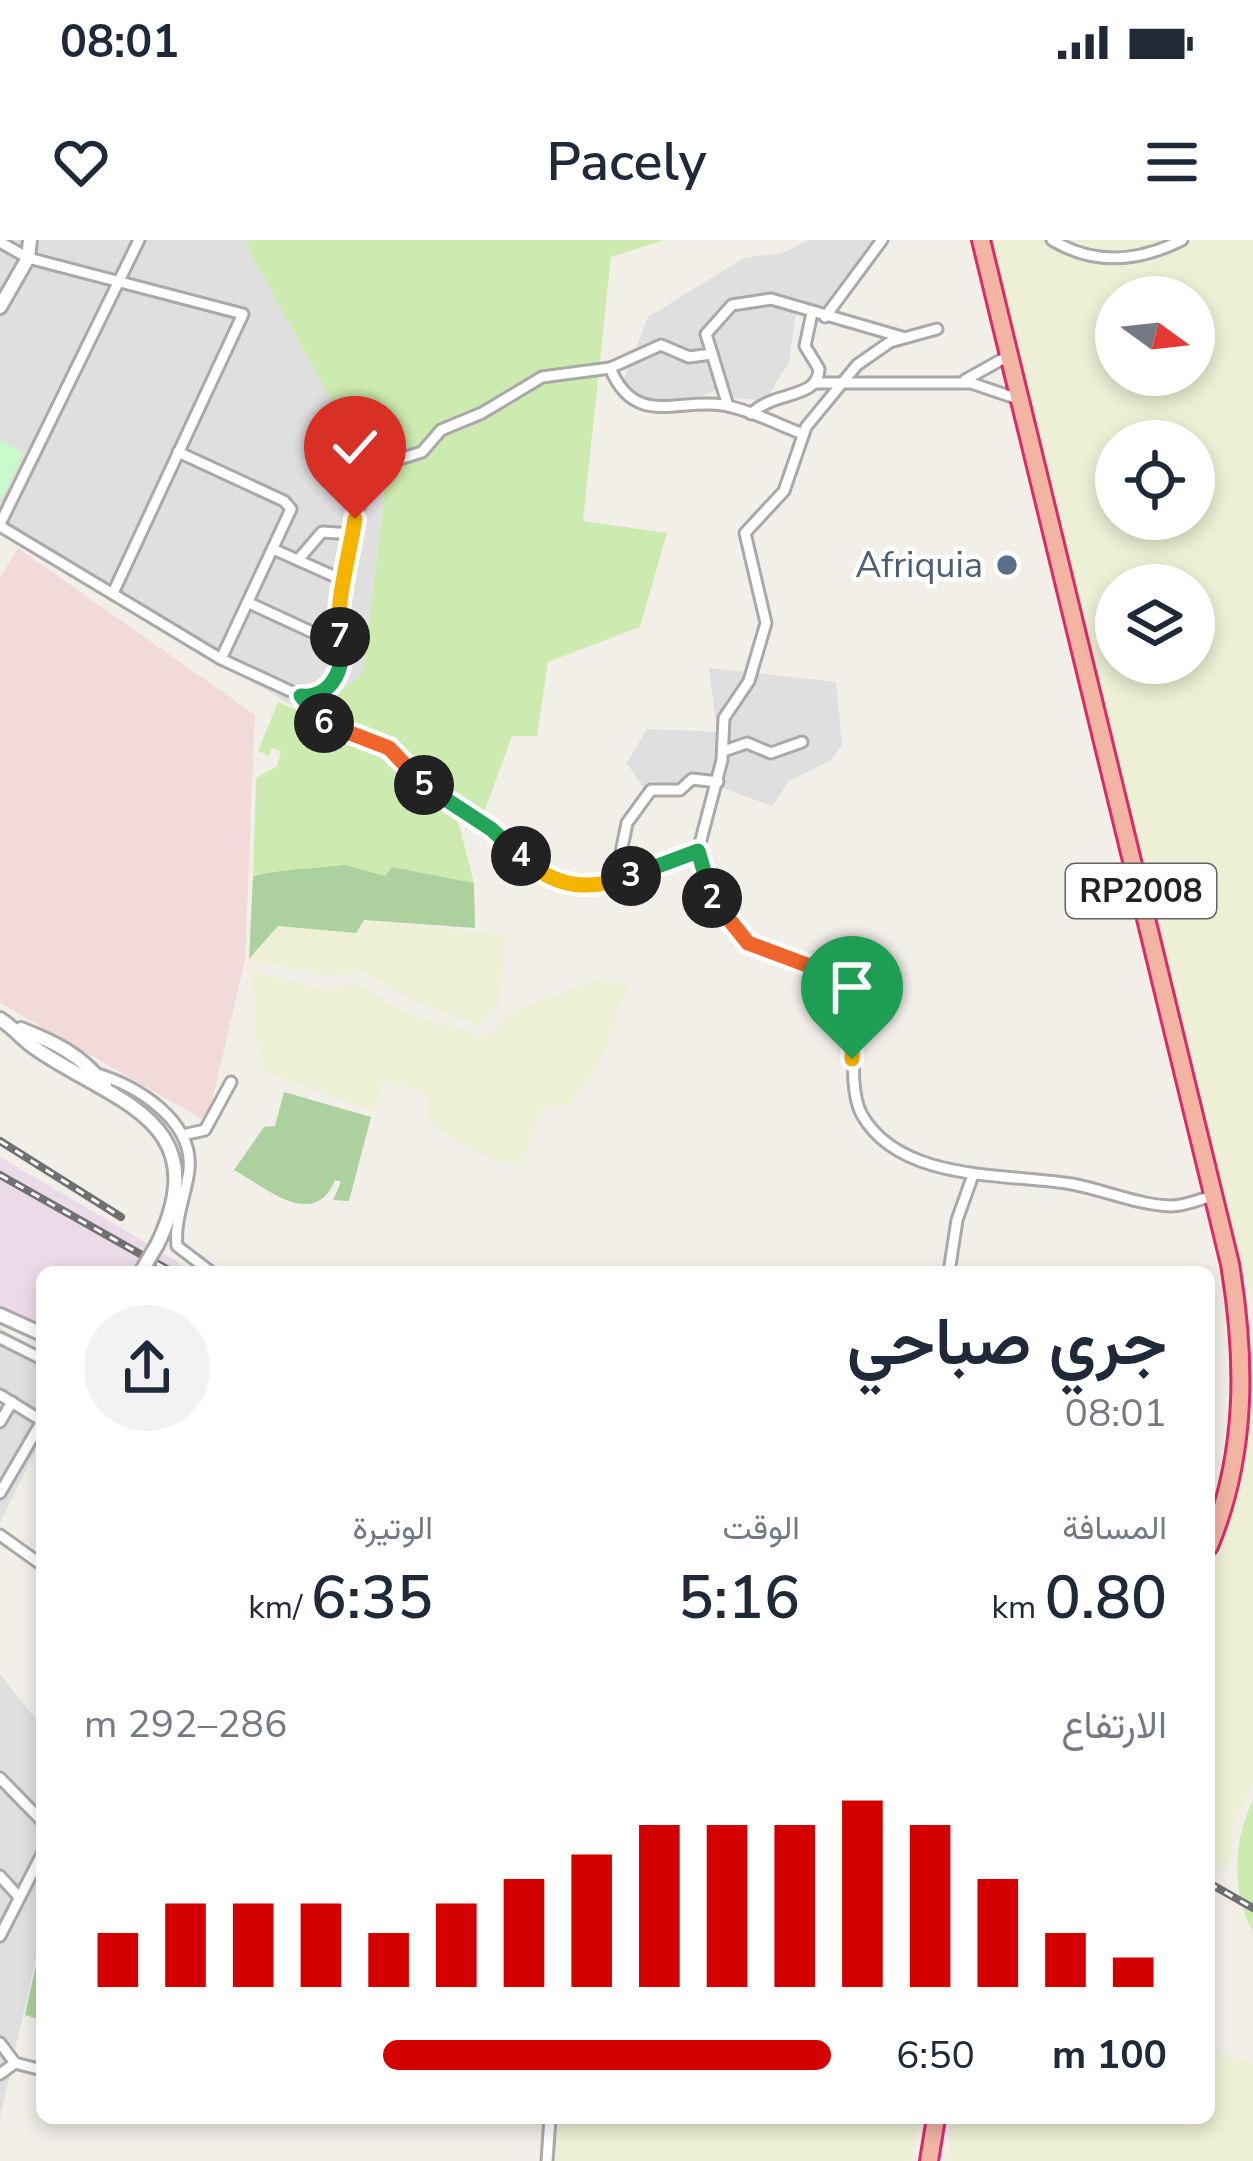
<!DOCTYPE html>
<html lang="ar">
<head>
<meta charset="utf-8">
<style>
	:root { --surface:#fff; --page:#f2f2f3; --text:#1f2937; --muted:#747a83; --accent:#d40000 }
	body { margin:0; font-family:"Nunito Sans",Vazirmatn,sans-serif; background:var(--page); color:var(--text); direction:rtl; height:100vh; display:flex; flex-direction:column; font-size:45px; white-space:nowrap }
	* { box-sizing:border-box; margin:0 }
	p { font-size:39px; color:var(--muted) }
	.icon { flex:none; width:66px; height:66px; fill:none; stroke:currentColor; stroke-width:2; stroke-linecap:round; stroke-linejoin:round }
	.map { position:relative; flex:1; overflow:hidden; direction:ltr }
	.panel { position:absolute; left:36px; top:1026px; width:1179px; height:858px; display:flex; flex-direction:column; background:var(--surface); border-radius:18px; box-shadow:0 6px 18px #0003; direction:rtl }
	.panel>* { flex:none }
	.needle { width:78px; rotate:105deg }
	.controls { position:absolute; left:1095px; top:36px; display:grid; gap:24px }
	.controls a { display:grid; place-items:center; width:120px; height:120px; border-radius:50%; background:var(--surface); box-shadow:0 6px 18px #0003; font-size:60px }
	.pin { position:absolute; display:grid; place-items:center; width:102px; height:102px; color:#fff; margin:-123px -51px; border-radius:50% 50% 50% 0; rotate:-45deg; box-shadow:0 0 12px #0007 }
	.pin .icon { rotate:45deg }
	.km { position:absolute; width:60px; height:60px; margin:-30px; border-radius:50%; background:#222; color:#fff; font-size:33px; line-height:60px; text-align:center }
	.round { display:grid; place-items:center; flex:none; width:126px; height:126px; border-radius:63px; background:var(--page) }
	.summary { display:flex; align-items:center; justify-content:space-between; height:204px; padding:0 48px }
	h1 { font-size:66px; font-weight:600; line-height:90px }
	.metrics { display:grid; grid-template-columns:repeat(3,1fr); gap:18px; height:204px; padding:12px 48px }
	.metrics div { display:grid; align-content:center }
	.metrics b { font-size:60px; font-weight:600 }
	.metrics small { font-size:33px; font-weight:400 }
	.metrics p { font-size:33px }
	.chart { height:336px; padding:24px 48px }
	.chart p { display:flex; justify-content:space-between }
	.chart svg { width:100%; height:216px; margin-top:12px; stroke:var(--accent); stroke-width:6 }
	ul { padding:0 48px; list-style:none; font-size:39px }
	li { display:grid; grid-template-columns:192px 144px 1fr; align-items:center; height:90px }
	li i { height:30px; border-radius:15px; background:var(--accent) }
	.status { display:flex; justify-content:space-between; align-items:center; height:84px; padding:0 60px; background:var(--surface); direction:ltr }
	.status svg { height:33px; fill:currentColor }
	header { display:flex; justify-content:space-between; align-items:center; height:156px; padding:0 48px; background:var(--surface); font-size:54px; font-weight:600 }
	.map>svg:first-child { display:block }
</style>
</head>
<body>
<div class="status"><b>08:01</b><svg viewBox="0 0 49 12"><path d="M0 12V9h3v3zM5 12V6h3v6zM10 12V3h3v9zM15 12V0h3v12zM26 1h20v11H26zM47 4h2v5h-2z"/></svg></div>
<header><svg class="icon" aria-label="menu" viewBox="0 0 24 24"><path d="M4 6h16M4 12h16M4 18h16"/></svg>Pacely<svg class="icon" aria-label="heart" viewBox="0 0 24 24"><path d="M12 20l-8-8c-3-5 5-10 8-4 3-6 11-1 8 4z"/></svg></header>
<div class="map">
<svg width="1253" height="1921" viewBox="0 0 1253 1921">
	<rect width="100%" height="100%" fill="#f2efe9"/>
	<!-- residential -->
	<g fill="#e0dfdf">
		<path d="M 0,0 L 248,0 L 246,6 L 384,255 L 363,433 L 310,476 L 0,294 Z"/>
		<path d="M 809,0 L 876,0 L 833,63 L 796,71 L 789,122 L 765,161 L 736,158 L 722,147 L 703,156 L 646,162 L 619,151 L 648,77 L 744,18 L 782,13 Z"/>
		<path d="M 709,428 L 836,442 L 842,505 L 831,520 L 789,541 L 772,566 L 700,540 L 684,557 L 642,546 L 627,523 L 647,489 L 717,492 Z"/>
		<path d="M 0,1088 L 42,1114 L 42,1197 L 0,1283 Z"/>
		<path d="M 0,1434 L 42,1487 L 42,1690 L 0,1878 Z"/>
	</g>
	<!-- commercial -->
	<path fill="#f2dad9" d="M 18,308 L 255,475 L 245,720 L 207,882 L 0,763 L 0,338 Z"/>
	<!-- industrial -->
	<path fill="#ebdbe8" d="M 0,917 L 123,989 L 194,1032 L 42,1032 L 42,1087 L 0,1070 Z"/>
	<!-- farmland -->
	<g fill="#eef0d5" fill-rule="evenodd">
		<path d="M 992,0 L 1253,0 L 1253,1068 L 1031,159 ZM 1116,57 L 1194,57 L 1194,135 L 1116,135 ZM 1116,201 L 1194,201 L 1194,279 L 1116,279 ZM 1116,345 L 1194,345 L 1194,423 L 1116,423 Z"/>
		<path d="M 363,680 L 507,695 L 499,764 L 478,785 L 413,761 L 367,733 L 323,736 L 249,719 L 278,686 L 356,693 Z"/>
		<path d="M 251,731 L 316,748 L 341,749 L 355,741 L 401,771 L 486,798 L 514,770 L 602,739 L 627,744 L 605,813 L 571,864 L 542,868 L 523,924 L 490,919 L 443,892 L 427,877 L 429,854 L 383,841 L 374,872 L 259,829 Z"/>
		<path d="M 1253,1110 L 1253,1543 L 1233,1582 L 1229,1631 L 1209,1621 L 1209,1323 L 1245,1210 Z"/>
		<path d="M 1209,1809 L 1253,1823 L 1253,1921 L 946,1921 L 955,1878 L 1209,1878 Z"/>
		<path d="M 549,1878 L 920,1878 L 911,1921 L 548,1921 Z"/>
	</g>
	<!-- grass -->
	<g fill="#cdebb0">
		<path d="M 249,0 L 664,0 L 611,17 L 583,281 L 667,293 L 640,387 L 548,422 L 537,496 L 512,496 L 485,570 L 458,567 L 327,462 L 363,433 L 384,255 L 246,6 Z"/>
		<path d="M 278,462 L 313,478 L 325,464 L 455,569 L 474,643 L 393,627 L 385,636 C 356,631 277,625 253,637 L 256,538 L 277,526 L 281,511 L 272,508 L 269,516 L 258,511 Z"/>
		<path d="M 1253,1560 L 1253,1692 C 1230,1653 1234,1598 1253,1560 Z"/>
	</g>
	<!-- forest -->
	<g fill="#add19e">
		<path d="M 344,625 L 385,636 L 392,627 L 474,643 L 475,688 L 364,680 L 356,693 L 278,686 L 249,719 L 253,637 C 266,630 323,628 344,625 Z"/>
		<path d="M 284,852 L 371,877 L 349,961 L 333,960 L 341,942 L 335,940 C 314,992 264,946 234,930 L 264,887 L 275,886 Z"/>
		<path d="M 40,1707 L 42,1708 L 42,1780 L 25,1775 Z"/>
	</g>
	<!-- park -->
	<path fill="#c8facc" d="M 0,200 L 23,213 L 1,259 L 0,259 Z"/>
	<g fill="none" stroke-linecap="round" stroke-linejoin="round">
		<defs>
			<g id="minor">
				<path d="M 1052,0 C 1095,26 1138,22 1182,0"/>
				<path d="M 0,2 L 28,18 L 243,74 L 113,353"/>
				<path d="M 825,77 L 882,0"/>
				<path d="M 610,128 C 635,188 677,158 723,165 C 750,170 777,184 803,194"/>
				<path d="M 965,140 L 1008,116"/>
				<path d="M 817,143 L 971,143 L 1018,159"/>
				<path d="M 728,166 L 706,94 L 732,65 L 771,59 L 902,97"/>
				<path d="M 751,174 C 774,150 818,160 819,129 L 805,106 L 812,73"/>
				<path d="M 178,212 L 284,261 L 291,269 L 221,419"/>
				<path d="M 0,284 L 139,0"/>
				<path d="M 0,286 L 221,419 L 301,456 L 324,451 L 344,422 L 342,406 L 249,363"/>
				<path d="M 273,309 L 347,342"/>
				<path d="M 298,320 L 322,292 L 353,294"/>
				<path d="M 342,406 L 338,365 L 349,334 L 355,279 L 366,247 L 383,224 L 422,212 L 441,190 L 482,173 L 542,137 L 610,128 L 661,105 L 689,117 L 712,114"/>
				<path d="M 301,456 L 331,489 L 389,508 L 430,551 L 491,588 L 549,640 L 604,646 L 698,611 L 722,520 L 724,478 L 749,441 L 766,383 L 745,293 L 784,251 L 806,187 L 857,125 L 890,102 L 937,89"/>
				<path d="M 724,511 L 747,503 L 771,513 L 802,502"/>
				<path d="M 698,611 C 727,744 789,686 849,751 C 864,767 843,840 862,875 C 901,943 1007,933 1072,944 C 1104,950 1138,965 1171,966 C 1185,966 1201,959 1215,955"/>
				<path d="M 615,642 L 627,583 L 651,550 L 680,550 L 692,539 L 718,542"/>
				<path d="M 94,833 C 136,845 194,880 189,930 C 186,955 174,981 177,1006 L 211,1032"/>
				<path d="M 183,895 L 205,890 L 231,842"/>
				<path d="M 949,1032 L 957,980 L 973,935"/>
				<path d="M 0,1098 L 42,1119"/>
				<path d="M 0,1155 L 42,1181"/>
				<path d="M 0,1182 L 12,1162"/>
				<path d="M 0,1253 L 42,1181"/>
				<path d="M 0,1295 L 42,1325"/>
				<path d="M 0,1538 L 42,1581"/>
				<path d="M 0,1636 L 19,1657"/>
				<path d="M 0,1696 L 42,1614"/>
				<path d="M 0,1803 L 15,1823 L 42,1830"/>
				<path d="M 0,1834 L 15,1823"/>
				<path d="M 547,1921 L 550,1878"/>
			</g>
			<g id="tertiary">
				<path d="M 0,67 L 28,18 L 30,0"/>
				<path d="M 0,779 C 14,788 24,801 35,808 C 114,863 218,879 157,1005"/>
				<path d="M 21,789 C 54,802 82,815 105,846"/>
				<path d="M 0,1075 L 42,1094"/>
			</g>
			<g id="trunk">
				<path d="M 981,0 L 1230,1024 C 1246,1120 1247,1214 1209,1306"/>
				<path d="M 929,1921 L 936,1878"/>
			</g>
		</defs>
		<!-- minor casing -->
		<use href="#minor" stroke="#a9a9a9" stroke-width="15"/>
		<!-- tertiary casing -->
		<use href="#tertiary" stroke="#a9a9a9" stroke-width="18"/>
		<!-- trunk casing -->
		<use href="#trunk" stroke="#dc2a67" stroke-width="22"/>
		<!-- minor -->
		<use href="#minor" stroke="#fff" stroke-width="9"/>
		<!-- tertiary -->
		<use href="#tertiary" stroke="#fff" stroke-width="12"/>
		<!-- trunk -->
		<use href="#trunk" stroke="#f2b4a3" stroke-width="16"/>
		<defs>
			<g id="rail">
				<path d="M 0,901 L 121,977"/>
				<path d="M 0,935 L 172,1032"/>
				<path d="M 1209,1643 L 1253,1668"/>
			</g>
		</defs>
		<!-- rail casing -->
		<use href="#rail" stroke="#707070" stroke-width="8"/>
		<!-- rail -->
		<use href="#rail" stroke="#fff" stroke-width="3" stroke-dasharray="9" stroke-linecap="butt"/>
		<defs>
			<path id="tertiary-bridge" d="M 141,1032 L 157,1005"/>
		</defs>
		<!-- tertiary-bridge casing -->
		<use href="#tertiary-bridge" stroke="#a9a9a9" stroke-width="18" stroke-linecap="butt"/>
		<!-- tertiary-bridge -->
		<use href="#tertiary-bridge" stroke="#fff" stroke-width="12"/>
	</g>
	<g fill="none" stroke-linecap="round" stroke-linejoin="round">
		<defs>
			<path id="split-1" d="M 807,725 L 854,758 L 852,819"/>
			<path id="split-2" d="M 712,658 L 748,703 L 807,725"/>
			<path id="split-3" d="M 631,636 L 698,611 L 712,658"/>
			<path id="split-4" d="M 521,616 C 554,648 589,652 631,636"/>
			<path id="split-5" d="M 424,545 L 491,589 L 521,616"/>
			<path id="split-6" d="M 324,483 L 389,508 L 424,545"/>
			<path id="split-7" d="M 324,483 L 301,456 C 333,459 347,424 340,397"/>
			<path id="split-8" d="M 340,397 C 334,368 350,313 355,279"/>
		</defs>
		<!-- split-1 casing -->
		<use href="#split-1" stroke="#fff" stroke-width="24"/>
		<!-- split-2 casing -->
		<use href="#split-2" stroke="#fff" stroke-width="24"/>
		<!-- split-3 casing -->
		<use href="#split-3" stroke="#fff" stroke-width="24"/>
		<!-- split-4 casing -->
		<use href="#split-4" stroke="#fff" stroke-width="24"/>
		<!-- split-5 casing -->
		<use href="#split-5" stroke="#fff" stroke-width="24"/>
		<!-- split-6 casing -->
		<use href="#split-6" stroke="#fff" stroke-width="24"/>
		<!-- split-7 casing -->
		<use href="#split-7" stroke="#fff" stroke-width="24"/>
		<!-- split-8 casing -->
		<use href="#split-8" stroke="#fff" stroke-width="24"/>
		<!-- split-1 -->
		<use href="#split-1" stroke="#f5b400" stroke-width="15"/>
		<!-- split-2 -->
		<use href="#split-2" stroke="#f0652b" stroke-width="15"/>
		<!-- split-3 -->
		<use href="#split-3" stroke="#22a559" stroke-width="15"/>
		<!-- split-4 -->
		<use href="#split-4" stroke="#f5b400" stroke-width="15"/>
		<!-- split-5 -->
		<use href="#split-5" stroke="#22a559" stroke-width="15"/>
		<!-- split-6 -->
		<use href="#split-6" stroke="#f0652b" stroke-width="15"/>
		<!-- split-7 -->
		<use href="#split-7" stroke="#22a559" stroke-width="15"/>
		<!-- split-8 -->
		<use href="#split-8" stroke="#f5b400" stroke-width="15"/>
	</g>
	<!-- markers -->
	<circle fill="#5c6f8a" stroke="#fff" stroke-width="4.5" cx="1007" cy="325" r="12"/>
	<g text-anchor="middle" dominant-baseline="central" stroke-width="9" stroke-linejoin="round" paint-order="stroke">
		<!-- shield labels -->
		<rect fill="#fff" stroke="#646464" stroke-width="3" x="1066" y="624" width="150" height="54" rx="9"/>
		<g font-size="33" font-weight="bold" fill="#222">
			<text x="1141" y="651">RP2008</text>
		</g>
		<!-- service labels -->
		<g font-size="36" fill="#4e5e75" stroke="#fff" text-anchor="end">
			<text x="983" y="325">Afriquia</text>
		</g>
	</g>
</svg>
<div class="controls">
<a><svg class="needle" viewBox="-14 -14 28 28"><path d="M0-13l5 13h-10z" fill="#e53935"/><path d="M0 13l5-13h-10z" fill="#747a83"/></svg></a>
<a><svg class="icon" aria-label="locate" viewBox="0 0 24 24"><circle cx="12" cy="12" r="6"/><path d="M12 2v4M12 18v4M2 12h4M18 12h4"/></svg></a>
<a><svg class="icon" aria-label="layers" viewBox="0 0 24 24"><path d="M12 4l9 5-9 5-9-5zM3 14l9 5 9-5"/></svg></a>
</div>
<div class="pin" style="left:852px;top:819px;background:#1e9e55"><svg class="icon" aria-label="arrive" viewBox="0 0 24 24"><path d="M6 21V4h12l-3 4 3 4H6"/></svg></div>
<div class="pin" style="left:355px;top:279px;background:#d93025"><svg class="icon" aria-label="check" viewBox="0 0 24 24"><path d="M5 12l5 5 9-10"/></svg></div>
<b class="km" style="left:712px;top:658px">2</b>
<b class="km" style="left:631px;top:636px">3</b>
<b class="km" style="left:521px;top:616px">4</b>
<b class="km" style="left:424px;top:545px">5</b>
<b class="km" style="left:324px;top:483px">6</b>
<b class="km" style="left:340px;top:397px">7</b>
<section class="panel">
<div class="summary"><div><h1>جري صباحي</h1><p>08:01</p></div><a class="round"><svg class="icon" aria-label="share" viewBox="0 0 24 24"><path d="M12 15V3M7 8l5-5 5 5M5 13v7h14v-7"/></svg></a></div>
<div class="metrics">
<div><p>المسافة</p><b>0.80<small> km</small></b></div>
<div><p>الوقت</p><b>5:16</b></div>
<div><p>الوتيرة</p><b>6:35<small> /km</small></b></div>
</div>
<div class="chart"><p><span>الارتفاع</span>286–292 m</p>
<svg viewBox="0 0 160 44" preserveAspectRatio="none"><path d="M5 44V33M15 44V27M25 44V27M35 44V27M45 44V33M55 44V27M65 44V22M75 44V17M85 44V11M95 44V11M105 44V11M115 44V6M125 44V11M135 44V22M145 44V33M155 44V38"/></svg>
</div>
<ul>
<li><b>100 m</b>6:50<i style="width:60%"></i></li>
</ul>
</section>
</div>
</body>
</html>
